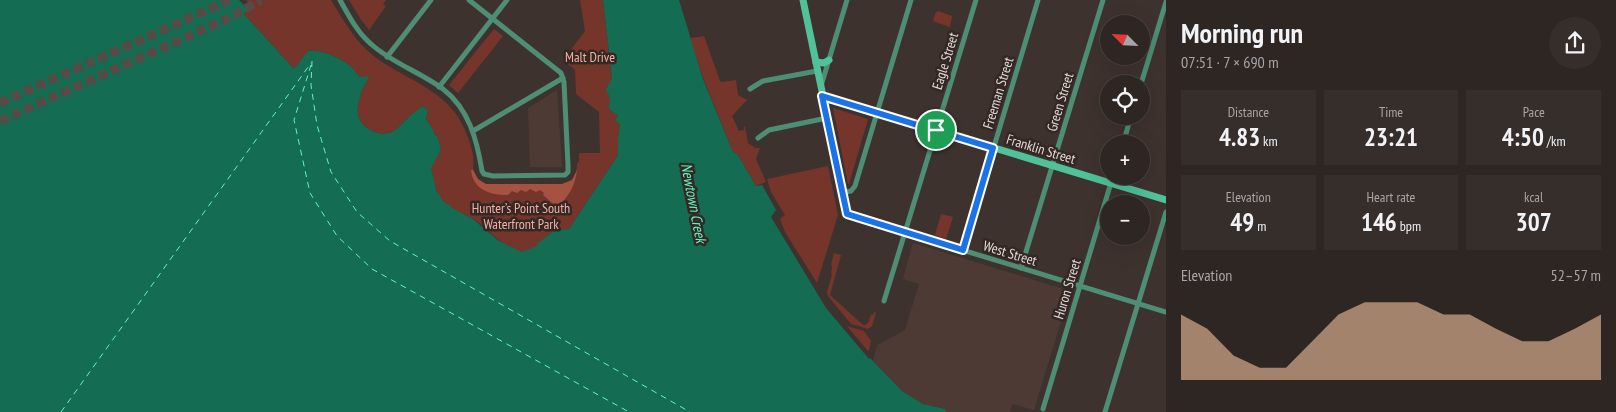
<!DOCTYPE html>
<html lang="en">
<head>
<meta charset="utf-8">
<style>
	:root { --surface:#2e2623; --page:#362e2b; --text:#f1f3f6; --muted:#a7a5a6; --line:#494341; --accent:#d6ab8b }
	body { margin:0; font-family:"PT Sans Narrow",sans-serif; background:var(--page); color:var(--text); height:100vh; display:flex; flex-direction:column; font-size:19px; white-space:nowrap }
	* { box-sizing:border-box; margin:0 }
	p { font-size:16px; color:var(--muted) }
	.icon { flex:none; width:28px; height:28px; fill:none; stroke:currentColor; stroke-width:2; stroke-linecap:round; stroke-linejoin:round }
	.map { position:relative; flex:1; overflow:hidden }
	.sheet { display:flex; flex-direction:column; background:var(--surface); width:450px }
	.sheet>* { flex:none }
	.needle { width:32px; rotate:294deg }
	.controls { position:absolute; left:1100px; top:15px; display:grid; gap:10px }
	.controls a { display:grid; place-items:center; width:50px; height:50px; border-radius:50%; background:var(--surface); box-shadow:0 5px 20px #0002,0 0 0 1px var(--line); font-size:25px }
	.pin { position:absolute; display:grid; place-items:center; width:42px; height:42px; color:#fff; margin:-21px; border:2px solid #fff; border-radius:50%; box-shadow:0 1px 5px #0007 }
	.round { display:grid; place-items:center; flex:none; width:52px; height:52px; border-radius:26px; background:var(--page) }
	.summary { display:flex; align-items:center; justify-content:space-between; height:85px; padding:0 15px }
	h1 { font-size:28px; font-weight:800; line-height:38px }
	.stats { display:grid; grid-template-columns:repeat(3,1fr); gap:8px; height:85px; padding:5px 15px }
	.stats div { display:grid; align-content:center; border-radius:0px; background:var(--page); text-align:center }
	.stats b { font-size:25px; font-weight:800 }
	.stats small { font-size:14px; font-weight:400 }
	.stats p { font-size:14px }
	.chart { height:140px; padding:10px 15px }
	.chart p { display:flex; justify-content:space-between }
	.chart svg { width:100%; height:90px; margin-top:5px; fill:var(--accent); opacity:.7 }
	main { display:flex; flex:1; min-height:0 }
	.map>svg:first-child { display:block }
</style>
</head>
<body>
<main>
<div class="map">
<svg width="1166" height="412" viewBox="0 0 1166 412">
	<rect width="100%" height="100%" fill="#3e322f"/>
	<!-- built -->
	<g fill="#4d3a35">
		<path d="M 557,90 L 562,167 L 530,167 L 528,108 Z"/>
		<path d="M 913,243 L 1070,291 L 1034,410 L 1012,404 L 1010,412 L 946,412 L 945,409 L 923,404 L 902,391 L 873,361 L 877,345 L 905,330 L 919,284 L 903,279 Z"/>
	</g>
	<!-- green -->
	<g fill="#75352a">
		<path d="M 246,0 L 331,0 C 344,21 355,42 375,57 C 402,77 435,86 456,114 C 464,126 471,142 473,156 C 474,163 472,169 475,175 C 477,180 481,182 486,184 L 562,184 C 574,182 577,174 577,163 L 579,162 L 579,153 L 600,153 L 599,112 L 576,94 L 575,70 L 563,60 L 585,31 L 580,0 L 603,0 L 612,79 L 610,97 L 610,105 L 608,108 L 618,116 L 615,120 L 620,125 L 618,139 L 618,155 L 569,229 C 564,230 555,230 551,233 C 544,239 533,253 523,252 C 505,250 488,229 475,220 C 464,213 451,211 442,200 C 434,191 434,179 430,168 L 441,150 L 438,138 L 433,132 L 433,129 L 426,119 L 428,110 L 422,106 C 417,111 411,114 407,119 C 402,123 398,129 392,132 C 379,137 361,129 358,114 C 356,105 363,85 369,78 L 360,77 C 356,73 353,68 349,65 C 339,57 321,49 308,51 L 295,70 L 244,14 L 252,7 Z"/>
		<path d="M 349,0 L 386,0 L 383,4 L 386,6 L 369,30 L 360,18 Z"/>
		<path d="M 938,11 L 952,16 L 950,27 L 933,21 L 935,14 Z"/>
		<path d="M 494,29 L 503,36 L 458,93 L 449,85 Z"/>
		<path d="M 704,36 L 720,81 L 722,82 L 736,80 L 738,95 L 747,100 L 732,116 L 739,131 L 744,130 L 744,126 L 745,127 L 748,143 L 755,148 L 760,148 L 756,159 L 766,182 L 756,186 L 738,155 L 733,152 L 704,80 L 690,38 Z"/>
		<path d="M 833,108 L 868,119 L 849,184 L 848,184 Z"/>
		<path d="M 828,166 L 838,215 L 817,283 L 785,232 L 780,219 L 785,215 L 771,192 L 767,179 Z"/>
		<path d="M 941,214 L 953,217 L 946,239 L 935,235 Z"/>
		<path d="M 834,253 L 841,255 L 830,295 L 862,324 L 865,325 L 868,323 L 871,315 L 873,315 L 874,312 L 876,313 L 872,326 L 868,329 L 851,324 L 828,296 L 827,292 L 832,275 L 831,275 L 832,267 L 831,265 Z"/>
		<path d="M 847,326 L 864,331 L 871,341 L 869,350 L 868,351 Z"/>
	</g>
	<!-- forest -->
	<path fill="#a65242" d="M 471,170 L 473,170 L 478,179 L 486,184 L 562,184 L 572,180 L 577,170 C 575,186 569,197 557,207 L 543,195 L 544,193 L 540,190 L 536,192 L 530,189 L 526,192 L 521,190 L 517,193 L 512,191 L 508,195 C 490,195 473,190 471,170 Z"/>
	<!-- water -->
	<path fill="#146d52" d="M 0,0 L 239,0 L 249,10 L 244,14 L 294,69 L 308,51 C 321,49 339,57 349,65 C 353,68 356,73 360,77 L 368,76 L 369,78 C 363,85 356,105 358,114 C 361,129 379,137 392,132 C 398,129 402,123 407,119 C 411,114 417,111 422,106 L 428,110 L 426,119 L 433,129 L 433,132 L 438,138 L 441,150 L 431,168 L 436,190 L 443,201 L 454,209 L 473,219 L 499,241 L 522,252 L 537,246 L 538,243 L 555,230 L 569,229 L 618,155 L 618,139 L 620,125 L 615,120 L 618,116 L 608,108 C 612,101 609,95 606,89 L 612,79 L 603,0 L 679,0 L 703,79 L 733,152 L 738,155 L 756,186 L 762,185 L 776,210 L 771,217 L 826,308 L 869,359 L 870,358 L 902,391 L 923,404 L 945,409 L 946,412 L 0,412 Z"/>
	<g fill="none" stroke-linecap="round" stroke-linejoin="round">
		<!-- ferry -->
		<g stroke="#62f3c1" stroke-width="1" stroke-dasharray="6 5" stroke-linecap="butt">
			<path d="M 312,61 L 311,85 L 317,125 L 331,172 L 357,212 L 390,241 L 690,412"/>
			<path d="M 311,65 L 294,120 L 310,193 L 337,236 L 372,269 L 629,412"/>
			<path d="M 61,412 L 311,63"/>
		</g>
		<!-- highway-tunnel -->
		<g stroke="#574b48" stroke-width="9" stroke-dasharray="9 4.5" stroke-linecap="butt">
			<path d="M 0,103 L 230,0"/>
			<path d="M 0,121 L 229,18 L 261,0"/>
		</g>
		<!-- street -->
		<g stroke="#4d8e75" stroke-width="5">
			<path d="M 340,0 C 349,16 357,32 371,44 C 392,63 420,72 443,89 C 469,109 477,140 482,171 L 484,174 L 493,176 L 565,175 L 568,172 L 568,165 L 564,82 L 561,73 L 469,0"/>
			<path d="M 387,57 L 431,0"/>
			<path d="M 1141,84 L 1166,2"/>
			<path d="M 821,86 L 847,0"/>
			<path d="M 439,87 L 507,0"/>
			<path d="M 750,89 L 763,81 L 817,71"/>
			<path d="M 823,96 L 847,215 L 1166,312"/>
			<path d="M 473,131 L 563,78"/>
			<path d="M 758,138 L 769,130 L 827,118"/>
			<path d="M 1123,144 L 1131,116"/>
			<path d="M 842,193 L 851,191 L 855,186 L 911,0"/>
			<path d="M 963,250 L 1038,0"/>
			<path d="M 1021,268 L 1103,0"/>
			<path d="M 884,301 L 976,0"/>
			<path d="M 1043,409 L 1113,176"/>
			<path d="M 1105,412 L 1166,212"/>
		</g>
		<!-- secondary -->
		<g stroke="#50c199" stroke-width="7">
			<path d="M 803,0 L 823,96 L 1166,200"/>
			<path d="M 816,62 L 824,63 L 829,60"/>
		</g>
	</g>
	<g fill="none" stroke-linecap="round" stroke-linejoin="round">
		<defs>
			<path id="route" d="M 822,96 L 993,148 L 963,250 L 847,214 Z"/>
		</defs>
		<!-- route casing -->
		<use href="#route" stroke="#fff" stroke-width="10"/>
		<!-- route -->
		<use href="#route" stroke="#1a73e8" stroke-width="6"/>
	</g>
	<g text-anchor="middle" dominant-baseline="central" stroke-width="5" stroke-linejoin="round" paint-order="stroke">
		<!-- park labels -->
		<g font-size="14" fill="#f6afa0" stroke="#342825">
			<text x="590" y="57">Malt Drive</text>
			<text x="521" y="208">Hunter’s Point South<tspan x="521" dy="16">Waterfront Park</tspan></text>
		</g>
		<!-- street labels -->
		<g font-size="14" fill="#e3dbd9" stroke="#342825">
			<text transform="translate(945 61) rotate(-73)">Eagle Street</text>
			<text transform="translate(998 93) rotate(-73)">Freeman Street</text>
			<text transform="translate(1060 102) rotate(-73)">Green Street</text>
			<text transform="translate(1041 149) rotate(17)">Franklin Street</text>
			<text transform="translate(1010 253) rotate(17)">West Street</text>
			<text transform="translate(1067 289) rotate(-73)">Huron Street</text>
		</g>
		<!-- water labels -->
		<g font-size="15" font-style="italic" fill="#62f3c1" stroke="#342825">
			<text transform="translate(694 203) rotate(79)">Newtown Creek</text>
		</g>
	</g>
</svg>
<div class="controls">
<a><svg class="needle" viewBox="-14 -14 28 28"><path d="M0-13l5 13h-10z" fill="#e53935"/><path d="M0 13l5-13h-10z" fill="#a7a5a6"/></svg></a>
<a><svg class="icon" aria-label="locate" viewBox="0 0 24 24"><circle cx="12" cy="12" r="6"/><path d="M12 2v4M12 18v4M2 12h4M18 12h4"/></svg></a>
<a>+</a>
<a>−</a>
</div>
<div class="pin" style="left:936px;top:130px;background:#1e9e55"><svg class="icon" aria-label="arrive" viewBox="0 0 24 24"><path d="M6 21V4h12l-3 4 3 4H6"/></svg></div>
</div>
<section class="sheet">
<div class="summary"><div><h1>Morning run</h1><p>07:51 · 7 × 690 m</p></div><a class="round"><svg class="icon" aria-label="share" viewBox="0 0 24 24"><path d="M12 15V3M7 8l5-5 5 5M5 13v7h14v-7"/></svg></a></div>
<div class="stats">
<div><p>Distance</p><b>4.83<small> km</small></b></div>
<div><p>Time</p><b>23:21</b></div>
<div><p>Pace</p><b>4:50<small> /km</small></b></div>
</div>
<div class="stats">
<div><p>Elevation</p><b>49<small> m</small></b></div>
<div><p>Heart rate</p><b>146<small> bpm</small></b></div>
<div><p>kcal</p><b>307</b></div>
</div>
<div class="chart"><p><span>Elevation</span>52–57 m</p>
<svg viewBox="0 0 160 44" preserveAspectRatio="none"><path d="M0 44V12L10 19L20 32L30 38L40 38L50 25L60 12L70 6L80 6L90 6L100 12L110 12L120 19L130 25L140 25L150 19L160 12V44z"/></svg>
</div>
</section>
</main>
</body>
</html>
